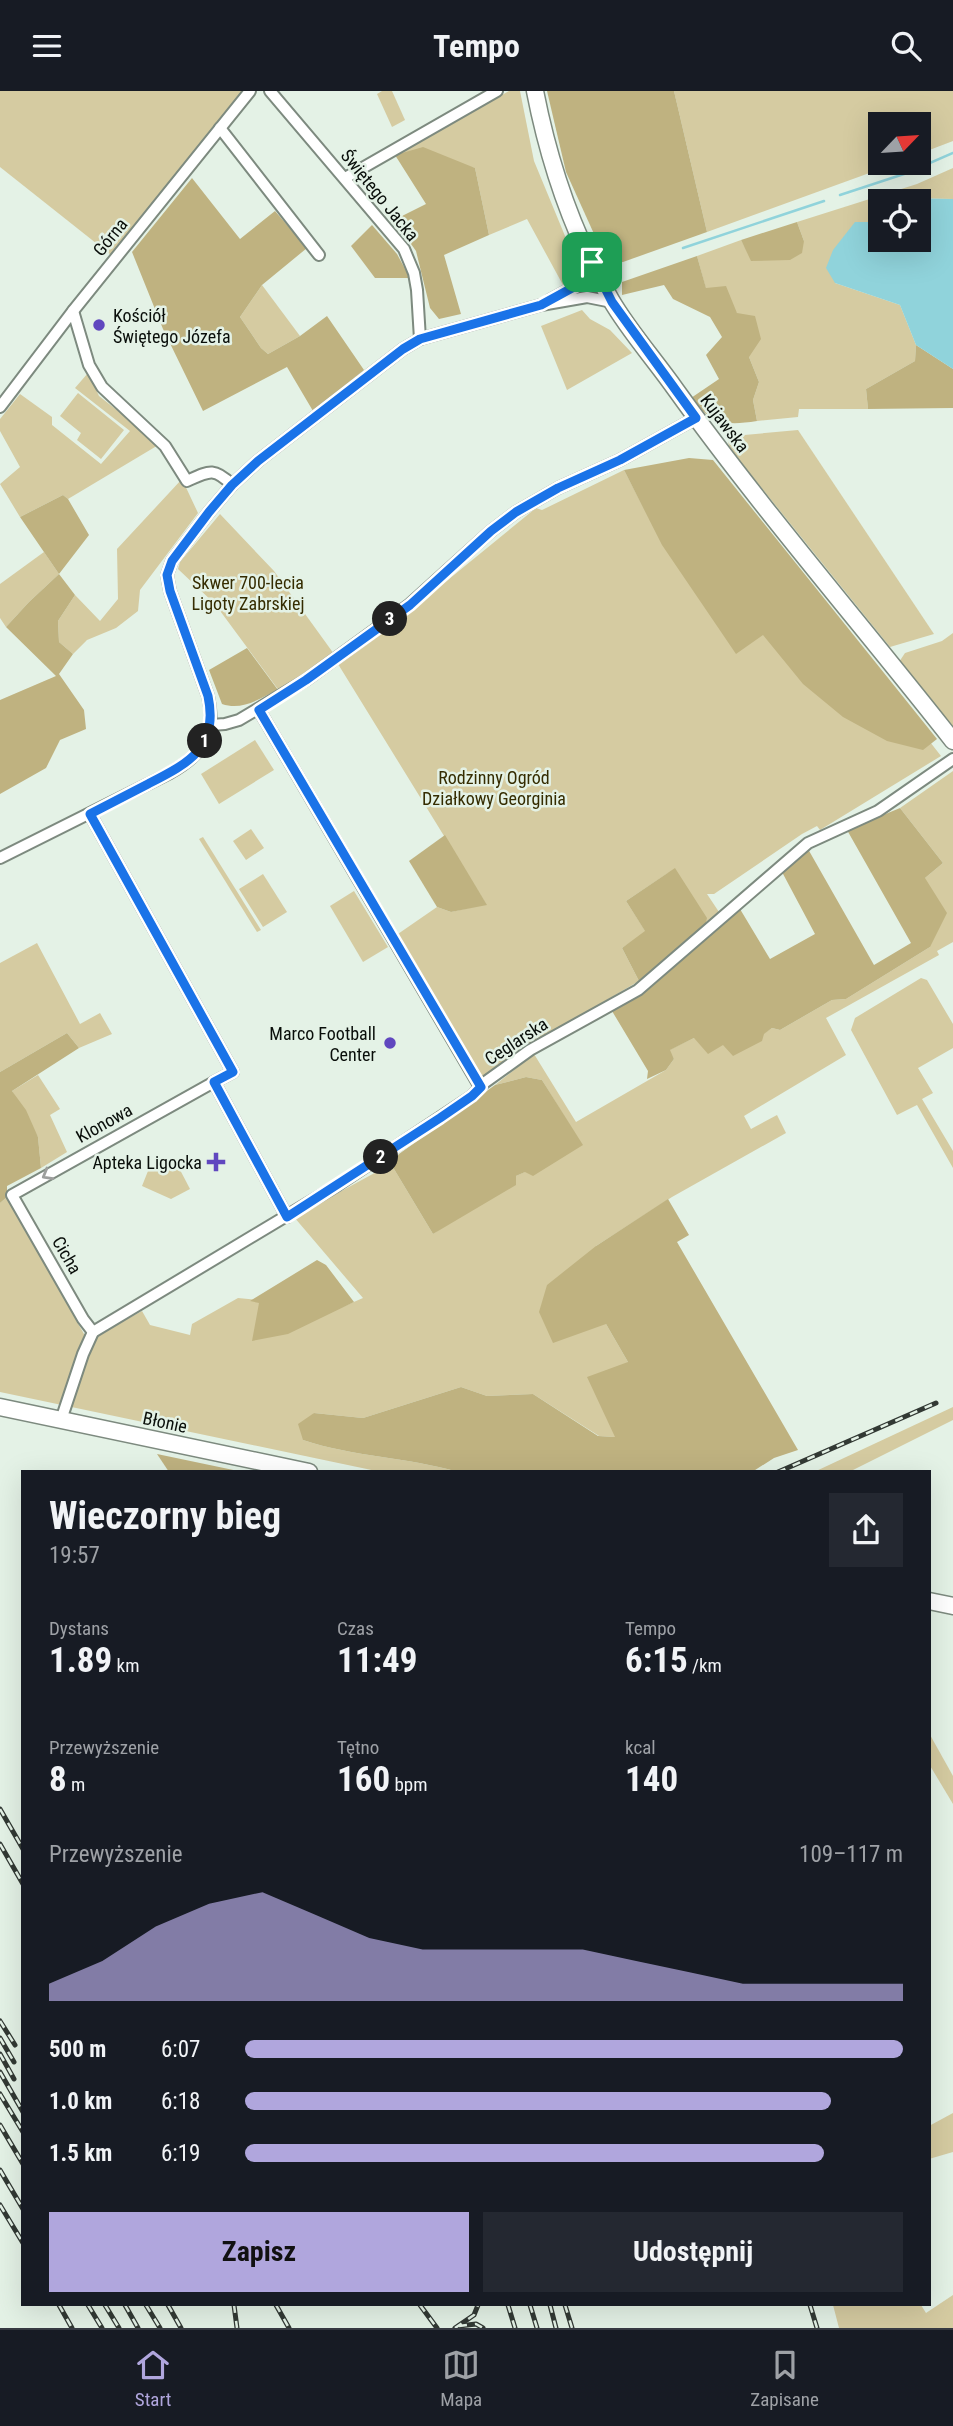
<!DOCTYPE html>
<html lang="pl">
<head>
<meta charset="utf-8">
<style>
	:root { --surface:#171b24; --page:#242831; --text:#f1f3f6; --muted:#9ea1a6; --line:#363941; --accent:#b0a6dd }
	body { margin:0; font-family:"Roboto Condensed",sans-serif; background:var(--page); color:var(--text); height:100vh; display:flex; flex-direction:column; font-size:26px; white-space:nowrap }
	* { box-sizing:border-box; margin:0 }
	p { font-size:23px; color:var(--muted) }
	.icon { flex:none; width:38px; height:38px; fill:none; stroke:currentColor; stroke-width:2; stroke-linecap:round; stroke-linejoin:round }
	.map { position:relative; flex:1; overflow:hidden }
	.panel { position:absolute; left:21px; top:1379px; width:910px; height:836px; display:flex; flex-direction:column; background:var(--surface); border-radius:0px; box-shadow:0 7px 28px #0002 }
	.panel>* { flex:none }
	.needle { width:46px; rotate:65deg }
	.controls { position:absolute; left:868px; top:21px; display:grid; gap:14px }
	.controls a { display:grid; place-items:center; width:63px; height:63px; border-radius:0px; background:var(--surface); box-shadow:0 7px 28px #0002; font-size:35px }
	.pin { position:absolute; display:grid; place-items:center; width:60px; height:60px; color:#fff; margin:-30px; border-radius:14px; box-shadow:0 4px 10px #0006 }
	.km { position:absolute; width:35px; height:35px; margin:-18px; border-radius:50%; background:#222; color:#fff; font-size:19px; line-height:35px; text-align:center }
	.round { display:grid; place-items:center; flex:none; width:74px; height:74px; border-radius:0px; background:var(--page) }
	.headline { display:flex; align-items:center; justify-content:space-between; height:119px; padding:0 28px }
	h1 { font-size:38px; font-weight:700; line-height:52px }
	.figures { display:grid; grid-template-columns:repeat(3,1fr); gap:10px; height:119px; padding:7px 28px }
	.figures div { display:grid; align-content:center }
	.figures b { font-size:35px; font-weight:700 }
	.figures small { font-size:19px; font-weight:400 }
	.figures p { font-size:19px }
	.chart { height:196px; padding:14px 28px }
	.chart p { display:flex; justify-content:space-between }
	.chart svg { width:100%; height:126px; margin-top:7px; fill:var(--accent); opacity:.7 }
	.primary-button { display:flex; gap:14px; margin-top:auto; padding:14px 28px }
	.primary-button a { flex:1; height:80px; border-radius:0px; background:var(--accent); color:#111; font-size:28px; font-weight:700; line-height:80px; text-align:center }
	.primary-button a+a { background:var(--page); color:var(--text) }
	ul { padding:0 28px; list-style:none; font-size:23px }
	li { display:grid; grid-template-columns:112px 84px 1fr; align-items:center; height:52px }
	li i { height:18px; border-radius:9px; background:var(--accent) }
	header { display:flex; justify-content:space-between; align-items:center; height:91px; padding:0 28px; background:var(--surface); font-size:32px; font-weight:700 }
	.tabs { display:flex; justify-content:space-around; align-items:center; height:98px; border-top:2px solid var(--line); background:var(--surface); font-size:19px; color:var(--muted) }
	.tabs a { display:grid; justify-items:center; gap:4px }
	.tabs .selected { color:var(--accent) }
	.map>svg:first-child { display:block }
</style>
</head>
<body>
<header><svg class="icon" aria-label="menu" viewBox="0 0 24 24"><path d="M4 6h16M4 12h16M4 18h16"/></svg>Tempo<svg class="icon" aria-label="search" viewBox="0 0 24 24"><circle cx="10" cy="10" r="6"/><path d="M15 15l6 6"/></svg></header>
<div class="map">
<svg width="953" height="2237" viewBox="0 0 953 2237">
	<rect width="100%" height="100%" fill="#e4f2e6"/>
	<!-- green -->
	<g fill="#d5cba1">
		<path d="M 0,0 L 245,0 L 111,164 L 0,76 Z"/>
		<path d="M 382,0 L 392,0 L 405,29 L 392,36 L 377,3 Z"/>
		<path d="M 509,0 L 520,0 L 534,70 L 570,157 L 572,187 L 563,194 L 527,128 L 489,144 L 475,77 L 395,64 Z"/>
		<path d="M 674,0 L 953,0 L 953,50 L 919,63 L 919,33 L 880,33 L 880,72 L 897,72 L 707,141 Z"/>
		<path d="M 953,77 L 953,108 L 900,107 L 896,110 L 880,110 L 880,125 L 873,131 L 835,192 L 900,214 L 916,254 L 915,270 L 866,298 L 868,318 L 799,318 L 798,326 L 757,330 L 753,309 L 759,291 L 749,266 L 737,222 L 706,198 L 697,165 L 741,149 L 752,170 L 804,150 L 797,131 L 917,93 Z"/>
		<path d="M 262,194 L 300,245 L 268,263 L 261,257 L 240,226 Z"/>
		<path d="M 582,219 L 590,228 L 610,239 L 632,262 L 567,299 L 541,235 Z"/>
		<path d="M 88,282 L 99,305 L 160,353 L 68,408 L 63,404 L 20,426 L 0,393 L 20,376 L 0,340 L 0,328 L 20,303 L 52,326 L 52,334 L 101,373 L 130,340 L 75,297 Z"/>
		<path d="M 78,302 L 124,339 L 101,368 L 77,349 L 81,342 L 60,325 Z"/>
		<path d="M 798,339 L 934,543 L 890,556 L 730,358 L 728,351 L 733,345 Z"/>
		<path d="M 624,379 L 649,427 L 719,381 L 941,665 L 820,739 L 817,735 L 802,743 L 714,803 L 707,803 L 719,821 L 705,835 L 668,782 L 626,810 L 646,841 L 622,857 L 639,890 L 515,963 L 481,989 L 395,845 L 437,816 L 451,821 L 486,813 L 338,573 L 411,519 L 536,417 L 542,419 Z"/>
		<path d="M 182,388 L 198,422 L 140,499 L 138,520 L 116,537 L 87,549 L 73,563 L 59,551 L 58,530 L 75,504 L 100,530 L 118,508 L 117,458 Z"/>
		<path d="M 220,423 L 274,480 L 334,563 L 280,601 L 215,513 L 178,478 L 180,471 Z"/>
		<path d="M 44,461 L 59,483 L 29,511 L 6,536 L 0,527 L 0,493 Z"/>
		<path d="M 953,542 L 953,638 L 899,571 L 905,562 L 942,550 Z"/>
		<path d="M 255,649 L 274,679 L 219,713 L 201,683 Z"/>
		<path d="M 953,680 L 953,851 L 937,860 L 939,864 L 826,927 L 846,964 L 744,1025 L 751,1038 L 777,1024 L 786,1042 L 672,1106 L 596,1155 L 606,1233 L 628,1271 L 615,1346 L 599,1345 L 533,1303 L 487,1305 L 461,1296 L 363,1327 L 314,1322 L 303,1349 C 354,1366 407,1366 458,1381 L 381,1381 L 0,1301 L 0,1112 L 7,1106 L 84,1243 L 100,1243 L 142,1220 L 150,1234 L 190,1244 L 192,1233 L 238,1207 L 340,1217 L 363,1207 L 294,1126 L 391,1073 L 433,1143 L 516,1085 L 582,1054 L 542,989 L 526,986 L 495,994 L 534,963 L 576,1031 L 666,979 L 674,968 L 669,959 L 694,947 L 724,954 L 763,943 L 772,937 L 780,939 L 832,909 L 846,908 L 930,856 L 925,787 L 943,772 L 900,717 Z"/>
		<path d="M 251,738 L 264,757 L 246,769 L 233,750 Z"/>
		<path d="M 203,746 L 261,839 L 257,841 L 199,748 Z"/>
		<path d="M 263,783 L 287,821 L 263,836 L 239,798 Z"/>
		<path d="M 354,800 L 388,856 L 363,871 L 330,815 Z"/>
		<path d="M 37,852 L 80,933 L 100,922 L 112,943 L 79,957 L 67,942 L 0,981 L 0,872 Z"/>
		<path d="M 921,887 L 927,889 L 953,933 L 953,957 L 918,977 L 933,1002 L 922,1008 L 953,1060 L 953,1077 L 917,1014 L 897,1024 L 851,939 L 855,927 Z"/>
		<path d="M 38,984 L 60,1018 L 50,1024 L 67,1061 L 41,1077 L 38,1046 L 12,1000 Z"/>
		<path d="M 170,1070 L 178,1075 L 190,1098 L 171,1108 L 142,1095 L 148,1080 Z"/>
		<path d="M 953,1316 L 953,1329 L 849,1381 L 814,1381 Z"/>
		<path d="M 929,1642 L 953,1685 L 953,1713 L 929,1673 Z"/>
		<path d="M 953,2022 L 953,2061 L 929,2068 L 929,2035 Z"/>
		<path d="M 953,2204 L 953,2237 L 839,2237 L 833,2214 L 921,2214 L 926,2222 Z"/>
	</g>
	<!-- forest -->
	<g fill="#bfb280">
		<path d="M 547,0 L 674,0 L 707,141 L 623,171 L 612,172 L 604,165 L 566,81 Z"/>
		<path d="M 423,56 L 475,77 L 489,144 L 444,164 L 461,223 L 439,228 L 430,217 L 416,160 L 394,129 L 426,113 L 395,64 Z"/>
		<path d="M 192,87 L 240,148 L 275,120 L 307,157 L 262,194 L 240,226 L 261,257 L 268,263 L 300,245 L 327,225 L 364,279 L 313,320 L 287,276 L 203,320 L 163,238 L 132,161 Z"/>
		<path d="M 797,131 L 804,150 L 802,162 L 790,169 L 751,170 L 741,149 Z"/>
		<path d="M 372,134 L 397,163 L 410,187 L 375,187 L 351,155 Z"/>
		<path d="M 697,165 L 706,197 L 726,195 L 737,222 L 755,225 L 761,248 L 749,266 L 759,291 L 753,309 L 757,330 C 725,335 711,333 691,307 L 719,288 L 706,264 L 722,246 L 710,226 L 673,208 L 664,194 L 622,204 L 622,191 Z"/>
		<path d="M 916,254 L 953,278 L 953,317 L 868,318 L 866,298 L 915,270 Z"/>
		<path d="M 689,367 L 713,369 L 937,648 L 923,659 L 887,650 L 843,626 L 803,593 L 763,544 L 736,563 L 662,454 L 624,379 Z"/>
		<path d="M 63,404 L 68,408 L 89,444 L 59,483 L 75,504 L 58,530 L 59,551 L 73,563 L 59,583 L 84,619 L 86,638 L 60,649 L 46,677 L 0,703 L 0,609 L 56,585 L 6,536 L 29,511 L 59,483 L 20,426 Z"/>
		<path d="M 247,557 L 278,599 C 260,607 243,620 222,613 L 209,579 Z"/>
		<path d="M 900,717 L 943,772 L 925,787 L 947,822 L 930,856 L 846,908 L 832,909 L 780,939 L 772,937 L 764,943 L 762,950 L 733,965 L 723,954 L 708,963 L 694,947 L 670,959 L 674,968 L 666,979 L 647,988 L 648,980 L 612,920 L 648,899 L 740,818 L 770,868 L 815,843 L 782,781 L 808,758 L 874,874 L 911,852 L 847,739 Z"/>
		<path d="M 445,744 L 487,814 L 451,821 L 437,816 L 409,770 Z"/>
		<path d="M 675,777 L 707,827 L 705,835 L 639,890 L 622,857 L 645,840 L 626,810 Z"/>
		<path d="M 67,942 L 79,957 L 12,1000 L 26,1019 L 38,1046 L 41,1077 L 7,1095 L 7,1106 L 0,1112 L 0,981 Z"/>
		<path d="M 526,986 L 542,989 L 583,1054 L 533,1085 L 525,1081 L 516,1085 L 516,1094 L 433,1143 L 391,1073 L 399,1063 L 495,994 Z"/>
		<path d="M 668,1108 L 689,1144 L 677,1151 L 798,1359 L 774,1367 L 752,1381 L 458,1381 C 407,1366 354,1366 303,1349 L 298,1333 L 314,1322 L 363,1327 L 461,1296 L 487,1305 L 533,1303 L 598,1345 L 615,1346 L 587,1286 L 628,1271 L 606,1233 L 553,1252 L 539,1221 L 547,1194 L 596,1155 Z"/>
		<path d="M 317,1169 L 326,1174 L 354,1211 L 288,1243 L 252,1250 L 259,1212 L 250,1210 Z"/>
		<path d="M 157,1363 L 243,1381 L 169,1381 Z"/>
	</g>
	<!-- water -->
	<path fill="#90d3db" d="M 900,107 L 953,108 L 953,278 L 916,254 L 900,214 L 835,192 L 826,177 L 833,159 L 855,131 L 873,131 L 880,125 L 880,149 L 919,149 L 919,110 L 896,110 Z"/>
	<g fill="none" stroke-linecap="round" stroke-linejoin="round">
		<!-- stream -->
		<g stroke="#90d3db" stroke-width="2.5">
			<path d="M 840,104 L 907,82 L 953,62"/>
			<path d="M 683,157 L 824,110"/>
		</g>
		<defs>
			<g id="street">
				<path d="M 270,0 L 404,158 L 414,182 L 417,199 L 420,248"/>
				<path d="M 220,37 L 319,164"/>
				<path d="M 345,87 L 497,0"/>
				<path d="M 550,209 L 583,191 L 592,171"/>
				<path d="M 73,220 L 89,274 L 102,296 L 165,355 L 187,390 C 209,380 214,376 232,394"/>
				<path d="M 0,316 L 73,220 L 250,0"/>
				<path d="M 259,619 L 480,996"/>
				<path d="M 211,634 L 225,633 L 239,629 L 306,589 L 409,514 L 491,440 L 516,421 L 558,397 L 620,369 L 696,327"/>
				<path d="M 90,723 L 233,981 L 214,991 L 287,1126"/>
				<path d="M 0,767 L 170,682 C 203,663 217,644 208,605 L 170,500 L 167,484 L 172,470 L 209,421 L 232,394 L 258,370 L 403,258 L 420,248 L 541,214 L 587,206 L 612,211"/>
				<path d="M 93,1241 L 83,1228 L 12,1104 L 214,991"/>
				<path d="M 61,1329 L 83,1263 L 93,1241 L 338,1094 L 472,1005 L 484,992 L 530,959 L 638,899 L 808,752 L 878,720 L 953,668"/>
			</g>
			<g id="secondary">
				<path d="M 535,0 C 549,72 574,145 611,209 C 629,240 655,269 676,299 C 763,420 861,533 953,650"/>
				<path d="M 0,1316 L 309,1381"/>
				<path d="M 929,1510 L 953,1515"/>
			</g>
		</defs>
		<!-- street casing -->
		<use href="#street" stroke="#7d8a7f" stroke-width="14"/>
		<!-- secondary casing -->
		<use href="#secondary" stroke="#7d8a7f" stroke-width="19"/>
		<!-- street -->
		<use href="#street" stroke="#fff" stroke-width="10"/>
		<!-- secondary -->
		<use href="#secondary" stroke="#fff" stroke-width="16"/>
		<defs>
			<g id="rail">
				<path d="M 778,1381 L 936,1312"/>
				<path d="M 0,1718 L 23,1758"/>
				<path d="M 0,1753 L 23,1793"/>
				<path d="M 0,1930 L 15,1954"/>
				<path d="M 0,1947 L 14,1971"/>
				<path d="M 0,1963 L 14,1988"/>
				<path d="M 0,1981 L 23,2021"/>
				<path d="M 0,2003 L 23,2041"/>
				<path d="M 0,2034 L 23,2073"/>
				<path d="M 0,2079 L 23,2118"/>
				<path d="M 0,2114 L 23,2152"/>
				<path d="M 59,2214 L 72,2237"/>
				<path d="M 88,2214 L 102,2237"/>
				<path d="M 105,2214 L 119,2237"/>
				<path d="M 125,2214 L 138,2237"/>
				<path d="M 146,2214 L 160,2237"/>
				<path d="M 168,2214 L 181,2237"/>
				<path d="M 234,2214 L 237,2237"/>
				<path d="M 276,2214 L 289,2237"/>
				<path d="M 420,2214 L 437,2237"/>
				<path d="M 508,2214 L 515,2237"/>
				<path d="M 530,2214 L 537,2237"/>
				<path d="M 550,2214 L 556,2237"/>
				<path d="M 565,2214 L 572,2237"/>
				<path d="M 810,2214 L 817,2237"/>
				<path d="M 459,2235 L 476,2233 L 483,2237"/>
				<path d="M 455,2237 L 474,2224 L 478,2214"/>
			</g>
		</defs>
		<!-- rail casing -->
		<use href="#rail" stroke="#323934" stroke-width="5"/>
		<!-- rail -->
		<use href="#rail" stroke="#e4f2e6" stroke-width="2.5" stroke-dasharray="8" stroke-linecap="butt"/>
	</g>
	<!-- one-way arrows -->
	<defs><path id="oneway-chevron" d="M-2-3.5L2.5 0L-2 3.5" fill="none" stroke-width="1.6" stroke-linecap="round" stroke-linejoin="round" transform="scale(1.75)"/></defs>
	<use stroke="#9d9f9d" href="#oneway-chevron" transform="translate(47 1084) rotate(150)"/>
	<g fill="none" stroke-linecap="round" stroke-linejoin="round">
		<defs>
			<path id="route" d="M 592,171 L 612,211 L 696,327 L 620,369 L 558,397 L 516,421 L 491,440 L 410,514 L 306,589 L 259,619 L 481,996 L 472,1005 L 440,1027 L 287,1126 L 214,991 L 233,981 L 90,723 C 109,713 129,703 148,693 C 189,672 219,657 208,605 L 170,500 L 167,484 L 172,470 L 209,421 L 232,394 L 258,370 L 403,258 L 420,248 L 541,214 L 583,191 Z"/>
		</defs>
		<!-- route casing -->
		<use href="#route" stroke="#fff" stroke-width="14"/>
		<!-- route -->
		<use href="#route" stroke="#1a73e8" stroke-width="9"/>
	</g>
	<!-- markers -->
	<g fill="#6047bf" stroke="#e4f2e6" stroke-width="2.5">
		<circle cx="99" cy="234" r="7"/>
		<circle cx="390" cy="952" r="7"/>
		<path d="M212.5 1060.5h7v7h7v7h-7v7h-7v-7h-7v-7h7z"/>
	</g>
	<g text-anchor="middle" dominant-baseline="central" stroke-width="5" stroke-linejoin="round" paint-order="stroke">
		<!-- street labels -->
		<g font-size="18" fill="#090e0a" stroke="#e4f2e6">
			<text transform="translate(380 104) rotate(51)">Świętego Jacka</text>
			<text transform="translate(110 146) rotate(-51)">Górna</text>
			<text transform="translate(725 332) rotate(53)">Kujawska</text>
			<text transform="translate(516 950) rotate(-33)">Ceglarska</text>
			<text transform="translate(104 1032) rotate(-29)">Klonowa</text>
			<text transform="translate(67 1164) rotate(60)">Cicha</text>
			<text transform="translate(165 1331) rotate(12)">Błonie</text>
		</g>
		<!-- poi labels -->
		<g font-size="18" fill="#090e0a" stroke="#e4f2e6" text-anchor="end">
			<text x="113" y="224" text-anchor="start">Kościół<tspan x="113" dy="21">Świętego Józefa</tspan></text>
			<text x="376" y="942">Marco Football<tspan x="376" dy="21">Center</tspan></text>
			<text x="202" y="1071">Apteka Ligocka</text>
		</g>
		<!-- park labels -->
		<g font-size="18" fill="#352c01" stroke="#e4f2e6">
			<text x="248" y="491">Skwer 700-lecia<tspan x="248" dy="21">Ligoty Zabrskiej</tspan></text>
			<text x="494" y="686">Rodzinny Ogród<tspan x="494" dy="21">Działkowy Georginia</tspan></text>
		</g>
	</g>
</svg>
<div class="controls">
<a><svg class="needle" viewBox="-14 -14 28 28"><path d="M0-13l5 13h-10z" fill="#e53935"/><path d="M0 13l5-13h-10z" fill="#9ea1a6"/></svg></a>
<a><svg class="icon" aria-label="locate" viewBox="0 0 24 24"><circle cx="12" cy="12" r="6"/><path d="M12 2v4M12 18v4M2 12h4M18 12h4"/></svg></a>
</div>
<div class="pin" style="left:592px;top:171px;background:#1e9e55"><svg class="icon" aria-label="arrive" viewBox="0 0 24 24"><path d="M6 21V4h12l-3 4 3 4H6"/></svg></div>
<b class="km" style="left:205px;top:650px">1</b>
<b class="km" style="left:381px;top:1066px">2</b>
<b class="km" style="left:390px;top:528px">3</b>
<section class="panel">
<div class="headline"><div><h1>Wieczorny bieg</h1><p>19:57</p></div><a class="round"><svg class="icon" aria-label="share" viewBox="0 0 24 24"><path d="M12 15V3M7 8l5-5 5 5M5 13v7h14v-7"/></svg></a></div>
<div class="figures">
<div><p>Dystans</p><b>1.89<small> km</small></b></div>
<div><p>Czas</p><b>11:49</b></div>
<div><p>Tempo</p><b>6:15<small> /km</small></b></div>
</div>
<div class="figures">
<div><p>Przewyższenie</p><b>8<small> m</small></b></div>
<div><p>Tętno</p><b>160<small> bpm</small></b></div>
<div><p>kcal</p><b>140</b></div>
</div>
<div class="chart"><p><span>Przewyższenie</span>109–117 m</p>
<svg viewBox="0 0 160 44" preserveAspectRatio="none"><path d="M0 44V38L10 30L20 18L30 10L40 6L50 14L60 22L70 26L80 26L90 26L100 26L110 30L120 34L130 38L140 38L150 38L160 38V44z"/></svg>
</div>
<ul>
<li><b>500 m</b>6:07<i style="width:100%"></i></li>
<li><b>1.0 km</b>6:18<i style="width:89%"></i></li>
<li><b>1.5 km</b>6:19<i style="width:88%"></i></li>
</ul>
<div class="primary-button"><a>Zapisz</a><a>Udostępnij</a></div>
</section>
</div>
<nav class="tabs">
<a class="selected"><svg class="icon" aria-label="home" viewBox="0 0 24 24"><path d="M3 11l9-7 9 7M6 9v11h12V9"/></svg>Start</a>
<a><svg class="icon" aria-label="map" viewBox="0 0 24 24"><path d="M3 6l6-2 6 2 6-2v14l-6 2-6-2-6 2zM9 4v14M15 6v14"/></svg>Mapa</a>
<a><svg class="icon" aria-label="saved" viewBox="0 0 24 24"><path d="M7 4h10v16l-5-4-5 4z"/></svg>Zapisane</a>
</nav>
</body>
</html>
